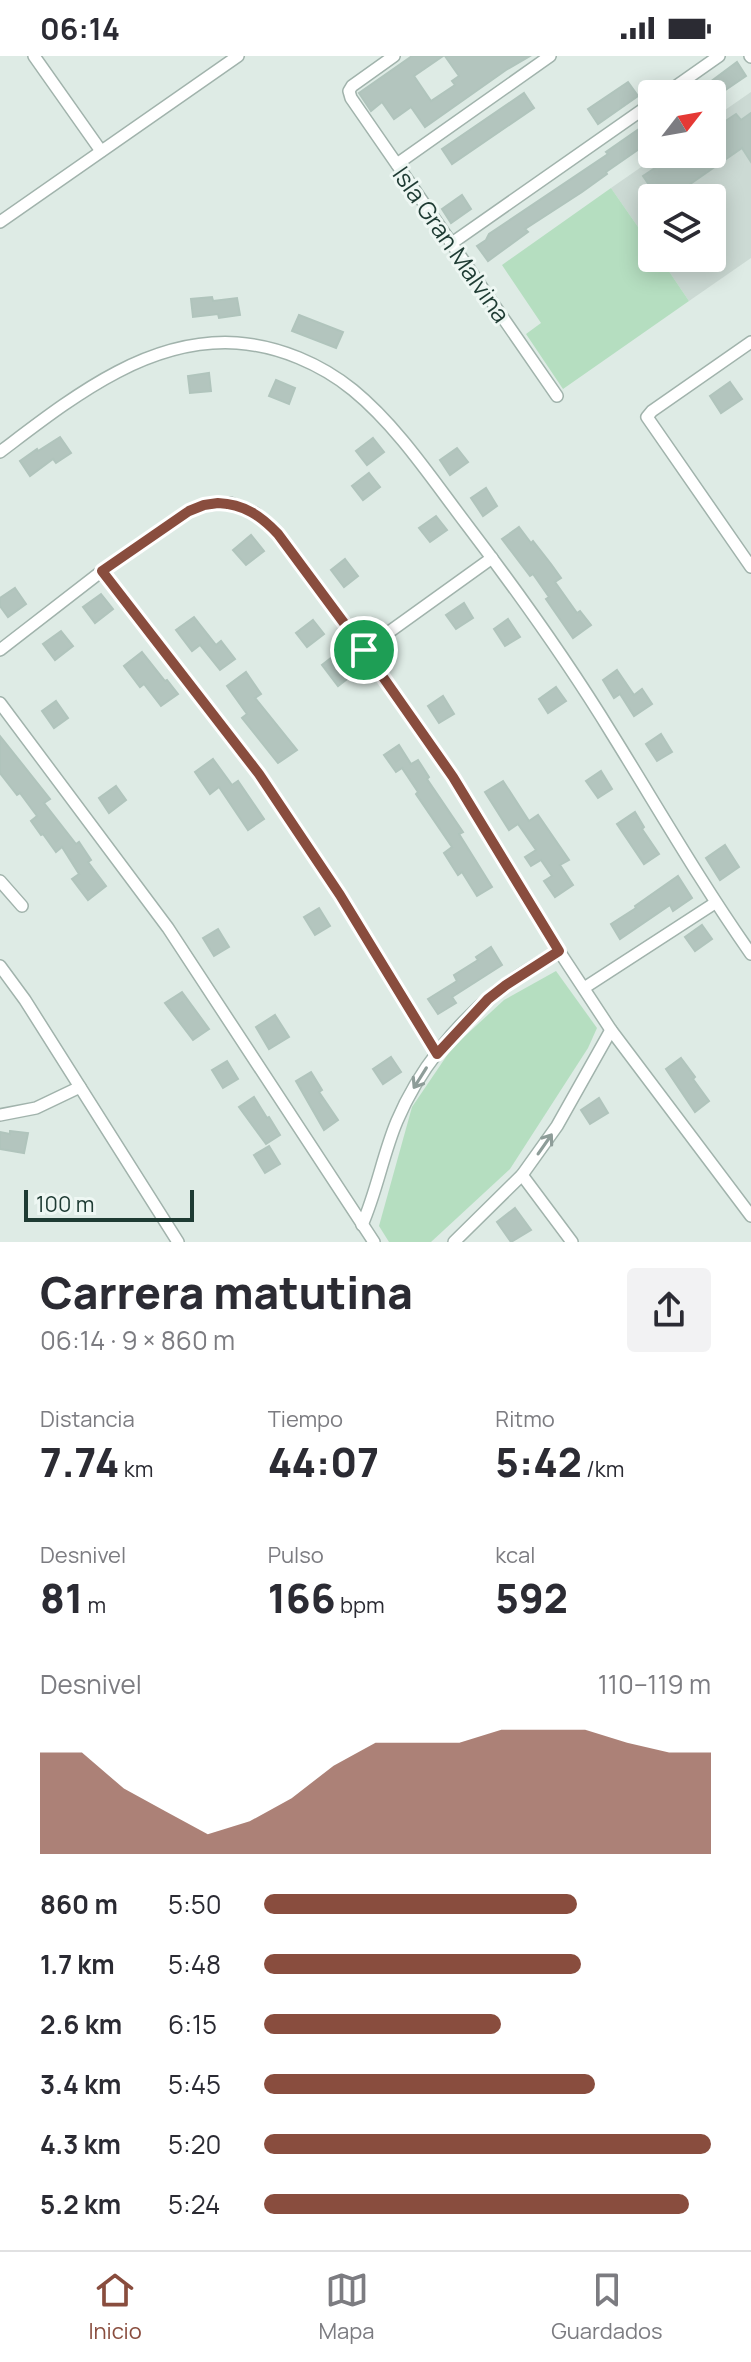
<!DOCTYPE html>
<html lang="es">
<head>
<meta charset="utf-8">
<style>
	:root { --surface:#fff; --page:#f2f2f3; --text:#2b2b33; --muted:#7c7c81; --line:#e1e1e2; --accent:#894d3e }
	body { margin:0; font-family:Manrope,sans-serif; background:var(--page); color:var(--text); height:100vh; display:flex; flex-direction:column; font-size:30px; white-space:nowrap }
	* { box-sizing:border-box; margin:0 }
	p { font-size:26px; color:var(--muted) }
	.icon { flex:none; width:44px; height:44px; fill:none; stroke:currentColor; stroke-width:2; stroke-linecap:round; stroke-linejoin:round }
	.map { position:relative; height:1186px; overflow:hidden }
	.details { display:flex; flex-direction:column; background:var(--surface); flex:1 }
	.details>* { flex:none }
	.needle { width:52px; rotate:59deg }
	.tools { position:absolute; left:638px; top:24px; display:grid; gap:16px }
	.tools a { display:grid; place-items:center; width:88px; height:88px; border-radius:8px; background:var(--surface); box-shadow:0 4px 20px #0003; font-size:40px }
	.scale { position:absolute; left:24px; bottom:20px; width:170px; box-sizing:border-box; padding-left:8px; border:4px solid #1e3b33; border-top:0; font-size:22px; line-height:28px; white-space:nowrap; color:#1e3b33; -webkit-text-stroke:6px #eef7f3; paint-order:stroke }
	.pin { position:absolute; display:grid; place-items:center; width:68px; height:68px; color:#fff; margin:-34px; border:4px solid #fff; border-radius:50%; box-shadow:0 2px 8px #0007 }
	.round { display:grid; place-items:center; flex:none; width:84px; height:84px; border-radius:8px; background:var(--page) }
	.headline { display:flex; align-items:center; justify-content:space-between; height:136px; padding:0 40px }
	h1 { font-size:44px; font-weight:800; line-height:60px }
	.stats { display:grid; grid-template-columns:repeat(3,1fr); gap:12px; height:136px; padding:8px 40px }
	.stats div { display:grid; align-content:center }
	.stats b { font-size:40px; font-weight:800 }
	.stats small { font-size:22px; font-weight:400 }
	.stats p { font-size:22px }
	.chart { height:224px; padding:16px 40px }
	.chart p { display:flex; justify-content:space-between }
	.chart svg { width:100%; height:144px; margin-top:8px; fill:var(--accent); opacity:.7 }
	ul { padding:0 40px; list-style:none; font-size:26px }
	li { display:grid; grid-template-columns:128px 96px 1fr; align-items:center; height:60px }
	li i { height:20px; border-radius:10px; background:var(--accent) }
	.status { display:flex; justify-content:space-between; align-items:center; height:56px; padding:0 40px; background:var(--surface); direction:ltr }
	.status svg { height:22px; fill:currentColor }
	.menu { display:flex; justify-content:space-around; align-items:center; height:112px; border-top:2px solid var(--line); background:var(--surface); font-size:22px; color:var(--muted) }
	.menu a { display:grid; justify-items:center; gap:4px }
	.menu .current { color:var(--accent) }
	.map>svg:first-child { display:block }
</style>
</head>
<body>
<div class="status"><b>06:14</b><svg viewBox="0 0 49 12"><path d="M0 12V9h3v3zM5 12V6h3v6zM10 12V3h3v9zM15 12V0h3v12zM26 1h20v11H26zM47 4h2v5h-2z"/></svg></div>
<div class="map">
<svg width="751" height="1186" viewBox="0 0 751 1186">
	<rect width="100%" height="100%" fill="#deebe5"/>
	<!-- built -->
	<path fill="#ccdad4" d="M 751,36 L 751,202 L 689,245 L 660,202 L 712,202 L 712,142 L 652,142 L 652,191 L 611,132 L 660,98 L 712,98 L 712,63 Z"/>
	<!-- green -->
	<g fill="#b5dec0">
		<path d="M 611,132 L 652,191 L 652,202 L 660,202 L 689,245 L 563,333 L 526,278 L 541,267 L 502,209 Z"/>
		<path d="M 556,915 L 597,972 L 588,992 L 510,1113 L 431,1186 L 389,1186 L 379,1170 L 412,1051 L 452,992 L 504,944 Z"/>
	</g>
	<!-- building -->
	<g fill="#b3c5be" stroke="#b0c4bc" stroke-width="2">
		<path d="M 412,0 L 443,0 L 414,20 L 431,45 L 455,29 L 452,25 L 459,20 L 445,0 L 530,0 L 506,14 L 425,71 L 411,51 L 394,63 L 382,46 L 371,55 L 359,37 Z"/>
		<path d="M 737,6 L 746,20 L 712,43 L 712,38 L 694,38 Z"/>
		<path d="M 628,26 L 638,40 L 598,68 L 588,53 Z"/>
		<path d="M 524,37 L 534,52 L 452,108 L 442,93 Z"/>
		<path d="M 751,57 L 751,106 L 742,92 L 670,142 L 658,142 L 643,120 L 676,98 L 712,98 L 712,74 L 736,58 L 741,64 Z"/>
		<path d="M 652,64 L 652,84 L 606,116 L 607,118 L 582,136 L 525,173 L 528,176 L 488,205 L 477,190 L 486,184 L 489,178 L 608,98 L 606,96 Z"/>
		<path d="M 462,139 L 471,153 L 451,167 L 442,153 Z"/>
		<path d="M 212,241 L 213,245 L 237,242 L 240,259 L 219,262 L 218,258 L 193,261 L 191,243 Z"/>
		<path d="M 299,259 L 343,276 L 336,292 L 292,275 Z"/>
		<path d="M 209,317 L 211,335 L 190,337 L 188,320 Z"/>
		<path d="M 276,324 L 295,332 L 289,348 L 269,340 Z"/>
		<path d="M 730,326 L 742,343 L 721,357 L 710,340 Z"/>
		<path d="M 60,381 L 71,397 L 56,407 L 53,403 L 30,420 L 20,405 L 37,393 L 38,395 Z"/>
		<path d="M 373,382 L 384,396 L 367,409 L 356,395 Z"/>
		<path d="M 457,392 L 468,406 L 450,419 L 440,404 Z"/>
		<path d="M 369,417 L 380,431 L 363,444 L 352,430 Z"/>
		<path d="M 486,432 L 497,450 L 483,460 L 471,442 Z"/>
		<path d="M 436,460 L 447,474 L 430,486 L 419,472 Z"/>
		<path d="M 519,471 L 531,487 L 533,485 L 551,508 L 561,522 L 555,526 L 577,557 L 580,555 L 591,569 L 573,582 L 546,543 L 549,541 L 533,518 L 530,520 L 502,483 Z"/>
		<path d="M 251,479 L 264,495 L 246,509 L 233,494 Z"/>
		<path d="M 345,503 L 358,520 L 344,531 L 331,514 Z"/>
		<path d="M 15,532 L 26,548 L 8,561 L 0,550 L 0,542 Z"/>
		<path d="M 101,538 L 113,553 L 95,567 L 83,551 Z"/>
		<path d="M 464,547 L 473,562 L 456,573 L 446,559 Z"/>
		<path d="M 194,561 L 216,589 L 221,585 L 235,603 L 220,614 L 200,589 L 192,595 L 176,574 Z"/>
		<path d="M 508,563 L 520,581 L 505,590 L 494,573 Z"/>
		<path d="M 313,564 L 324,578 L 307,591 L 296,577 Z"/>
		<path d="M 61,575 L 73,590 L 55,604 L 43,588 Z"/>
		<path d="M 340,595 L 356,616 L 338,630 L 322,609 Z"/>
		<path d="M 142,596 L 165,625 L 167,624 L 178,638 L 161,650 L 144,628 L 140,631 L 124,610 Z"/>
		<path d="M 617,614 L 634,639 L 642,633 L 652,648 L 634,660 L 620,638 L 614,642 L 603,624 Z"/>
		<path d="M 246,616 L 261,638 L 255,642 L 297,694 L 278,707 L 242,662 L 247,658 L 227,630 Z"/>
		<path d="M 556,631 L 566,645 L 548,657 L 539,643 Z"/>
		<path d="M 443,640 L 454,658 L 439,667 L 428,650 Z"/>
		<path d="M 56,645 L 68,662 L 54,672 L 42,655 Z"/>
		<path d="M 661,678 L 672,696 L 657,705 L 646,688 Z"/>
		<path d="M 0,680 L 50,743 L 44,747 L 76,788 L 79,786 L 91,804 L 88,806 L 106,830 L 88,844 L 72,823 L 79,818 L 62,791 L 56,796 L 43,778 L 41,779 L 31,765 L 37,760 L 20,737 L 17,739 L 0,717 Z"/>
		<path d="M 399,689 L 411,708 L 418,704 L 429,721 L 427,723 L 463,776 L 459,778 L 492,831 L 477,840 L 462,816 L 458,819 L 444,797 L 452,791 L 416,738 L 418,736 L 402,712 L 396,716 L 384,699 Z"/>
		<path d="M 213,703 L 232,729 L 238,725 L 264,763 L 248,774 L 219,731 L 210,738 L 195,716 Z"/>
		<path d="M 601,715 L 612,733 L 598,742 L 586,725 Z"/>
		<path d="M 503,725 L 529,765 L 538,759 L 569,804 L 560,809 L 573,829 L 555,841 L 544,825 L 552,820 L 541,804 L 531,810 L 525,801 L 536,794 L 518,768 L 509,774 L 485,736 Z"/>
		<path d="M 116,730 L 126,744 L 109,757 L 99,742 Z"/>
		<path d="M 635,756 L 644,771 L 642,773 L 659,798 L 644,808 L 617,768 Z"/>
		<path d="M 725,789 L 739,811 L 720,824 L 706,802 Z"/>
		<path d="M 678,820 L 692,842 L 673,855 L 670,849 L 620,883 L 611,868 L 636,852 L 635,850 Z"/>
		<path d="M 319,852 L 330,870 L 315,879 L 304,861 Z"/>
		<path d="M 702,869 L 712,883 L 695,895 L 685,881 Z"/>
		<path d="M 218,873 L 229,891 L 214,900 L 203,882 Z"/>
		<path d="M 491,891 L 502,909 L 452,941 L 456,947 L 438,958 L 428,943 L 457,925 L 454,919 L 478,904 L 476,901 Z"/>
		<path d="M 182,936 L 209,973 L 193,984 L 165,947 Z"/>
		<path d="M 275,959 L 289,981 L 269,993 L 256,971 Z"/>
		<path d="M 391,1001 L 401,1016 L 383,1028 L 373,1013 Z"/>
		<path d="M 681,1002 L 695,1021 L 693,1023 L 709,1045 L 695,1056 L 666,1013 Z"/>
		<path d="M 227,1005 L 238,1023 L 223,1032 L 212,1014 Z"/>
		<path d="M 311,1016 L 322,1034 L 319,1036 L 338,1064 L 324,1074 L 296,1025 Z"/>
		<path d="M 254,1041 L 267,1062 L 269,1061 L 280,1079 L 266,1088 L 239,1051 Z"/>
		<path d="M 599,1042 L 608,1057 L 590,1068 L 581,1054 Z"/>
		<path d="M 10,1075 L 28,1077 L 24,1097 L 0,1093 L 0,1076 L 10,1078 Z"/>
		<path d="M 269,1090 L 280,1108 L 265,1117 L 254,1099 Z"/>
		<path d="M 515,1152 L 531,1174 L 511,1186 L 497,1166 Z"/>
	</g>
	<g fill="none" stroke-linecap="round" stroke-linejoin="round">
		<defs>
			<g id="minor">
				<path d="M 34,0 L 101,95"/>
				<path d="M 394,0 L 352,30 L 349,35 L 351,42 L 557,340"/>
				<path d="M 750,0 L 751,1"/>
				<path d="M 665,38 L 719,0"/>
				<path d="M 397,108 L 550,0"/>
				<path d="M 0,166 L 238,0"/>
				<path d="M 452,187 L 652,47"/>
				<path d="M 751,286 L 652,355 L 647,361 L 751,511"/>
				<path d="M 0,396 C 69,344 146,281 237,287 C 279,290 321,308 353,334 C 398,371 432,423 467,469 C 518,536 568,606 612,678 C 658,752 701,827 751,898"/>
				<path d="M 102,515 L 259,718 L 340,839 L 437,998"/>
				<path d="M 0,594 L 102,515 L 189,455 L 204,449 L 230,447 L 255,457 L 278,478 L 364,594 L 453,721 L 559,895 L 611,974 L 751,1160"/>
				<path d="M 364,594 L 492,502"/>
				<path d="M 0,647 L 168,872 L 374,1186"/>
				<path d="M 0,825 L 22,850"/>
				<path d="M 0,910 L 25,944 L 178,1186"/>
				<path d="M 584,932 L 715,847"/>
				<path d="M 0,1059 L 36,1052 L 80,1031"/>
				<path d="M 522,1119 L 572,1186"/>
				<path d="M 362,1169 C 377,1135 383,1098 397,1065 C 418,1015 455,969 497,935 C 516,920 538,908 559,895"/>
				<path d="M 454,1186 L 522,1119 L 557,1070 L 611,974"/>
			</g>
		</defs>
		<!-- minor casing -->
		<use href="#minor" stroke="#a1b3ac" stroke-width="14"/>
		<!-- minor -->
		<use href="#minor" stroke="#fff" stroke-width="11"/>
	</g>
	<!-- one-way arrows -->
	<defs><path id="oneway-shaft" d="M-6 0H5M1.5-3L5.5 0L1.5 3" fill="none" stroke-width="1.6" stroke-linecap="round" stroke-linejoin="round" transform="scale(2)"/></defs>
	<g stroke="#8e9d99">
		<use href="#oneway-shaft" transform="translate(420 1022) rotate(122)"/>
		<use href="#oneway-shaft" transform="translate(545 1088) rotate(-55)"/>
	</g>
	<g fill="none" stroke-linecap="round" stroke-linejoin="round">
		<defs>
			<path id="route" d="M 218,447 C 244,448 261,460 278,478 L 364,594 L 453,721 L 559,895 L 506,929 L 488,943 L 437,998 L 340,839 L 259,718 L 102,515 L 189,455 L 204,449 Z"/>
		</defs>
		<!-- route casing -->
		<use href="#route" stroke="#fff" stroke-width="16"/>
		<!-- route -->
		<use href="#route" stroke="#894d3e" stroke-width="10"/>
	</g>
	<g text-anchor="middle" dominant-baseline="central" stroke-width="6" stroke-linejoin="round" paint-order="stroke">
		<!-- street labels -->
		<g font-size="24" fill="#1e3b33" stroke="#eef7f3">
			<text transform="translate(452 188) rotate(55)">Isla Gran Malvina</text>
		</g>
	</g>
</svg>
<div class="tools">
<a><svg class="needle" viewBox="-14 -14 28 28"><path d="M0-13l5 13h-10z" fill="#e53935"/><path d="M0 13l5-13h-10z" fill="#7c7c81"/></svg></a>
<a><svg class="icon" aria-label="layers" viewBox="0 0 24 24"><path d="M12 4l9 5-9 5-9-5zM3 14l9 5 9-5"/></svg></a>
</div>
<div class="scale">100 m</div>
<div class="pin" style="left:364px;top:594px;background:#1e9e55"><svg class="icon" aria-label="arrive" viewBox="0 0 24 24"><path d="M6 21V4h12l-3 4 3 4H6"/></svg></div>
</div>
<section class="details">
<div class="headline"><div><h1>Carrera matutina</h1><p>06:14 · 9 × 860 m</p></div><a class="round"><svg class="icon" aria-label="share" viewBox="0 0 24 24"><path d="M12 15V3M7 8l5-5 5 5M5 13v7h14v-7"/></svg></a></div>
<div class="stats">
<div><p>Distancia</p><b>7.74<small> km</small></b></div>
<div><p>Tiempo</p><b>44:07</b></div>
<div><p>Ritmo</p><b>5:42<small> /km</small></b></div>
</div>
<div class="stats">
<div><p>Desnivel</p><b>81<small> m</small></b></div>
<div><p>Pulso</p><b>166<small> bpm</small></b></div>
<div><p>kcal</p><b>592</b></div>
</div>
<div class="chart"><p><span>Desnivel</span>110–119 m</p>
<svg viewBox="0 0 160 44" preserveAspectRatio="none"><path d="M0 44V13L10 13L20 24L30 31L40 38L50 34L60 27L70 17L80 10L90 10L100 10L110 6L120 6L130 6L140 10L150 13L160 13V44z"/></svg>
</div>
<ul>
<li><b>860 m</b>5:50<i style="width:70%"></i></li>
<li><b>1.7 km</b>5:48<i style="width:71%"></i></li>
<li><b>2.6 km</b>6:15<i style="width:53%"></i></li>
<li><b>3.4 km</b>5:45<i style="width:74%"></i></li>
<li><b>4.3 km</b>5:20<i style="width:100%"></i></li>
<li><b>5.2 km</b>5:24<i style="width:95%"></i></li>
</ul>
</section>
<nav class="menu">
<a class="current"><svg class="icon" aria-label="home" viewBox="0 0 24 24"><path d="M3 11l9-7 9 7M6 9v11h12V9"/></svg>Inicio</a>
<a><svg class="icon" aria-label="map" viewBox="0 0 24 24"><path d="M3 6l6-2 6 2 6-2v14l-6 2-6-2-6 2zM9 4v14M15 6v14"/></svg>Mapa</a>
<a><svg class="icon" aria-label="saved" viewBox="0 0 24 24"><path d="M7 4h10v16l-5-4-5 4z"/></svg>Guardados</a>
</nav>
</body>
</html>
